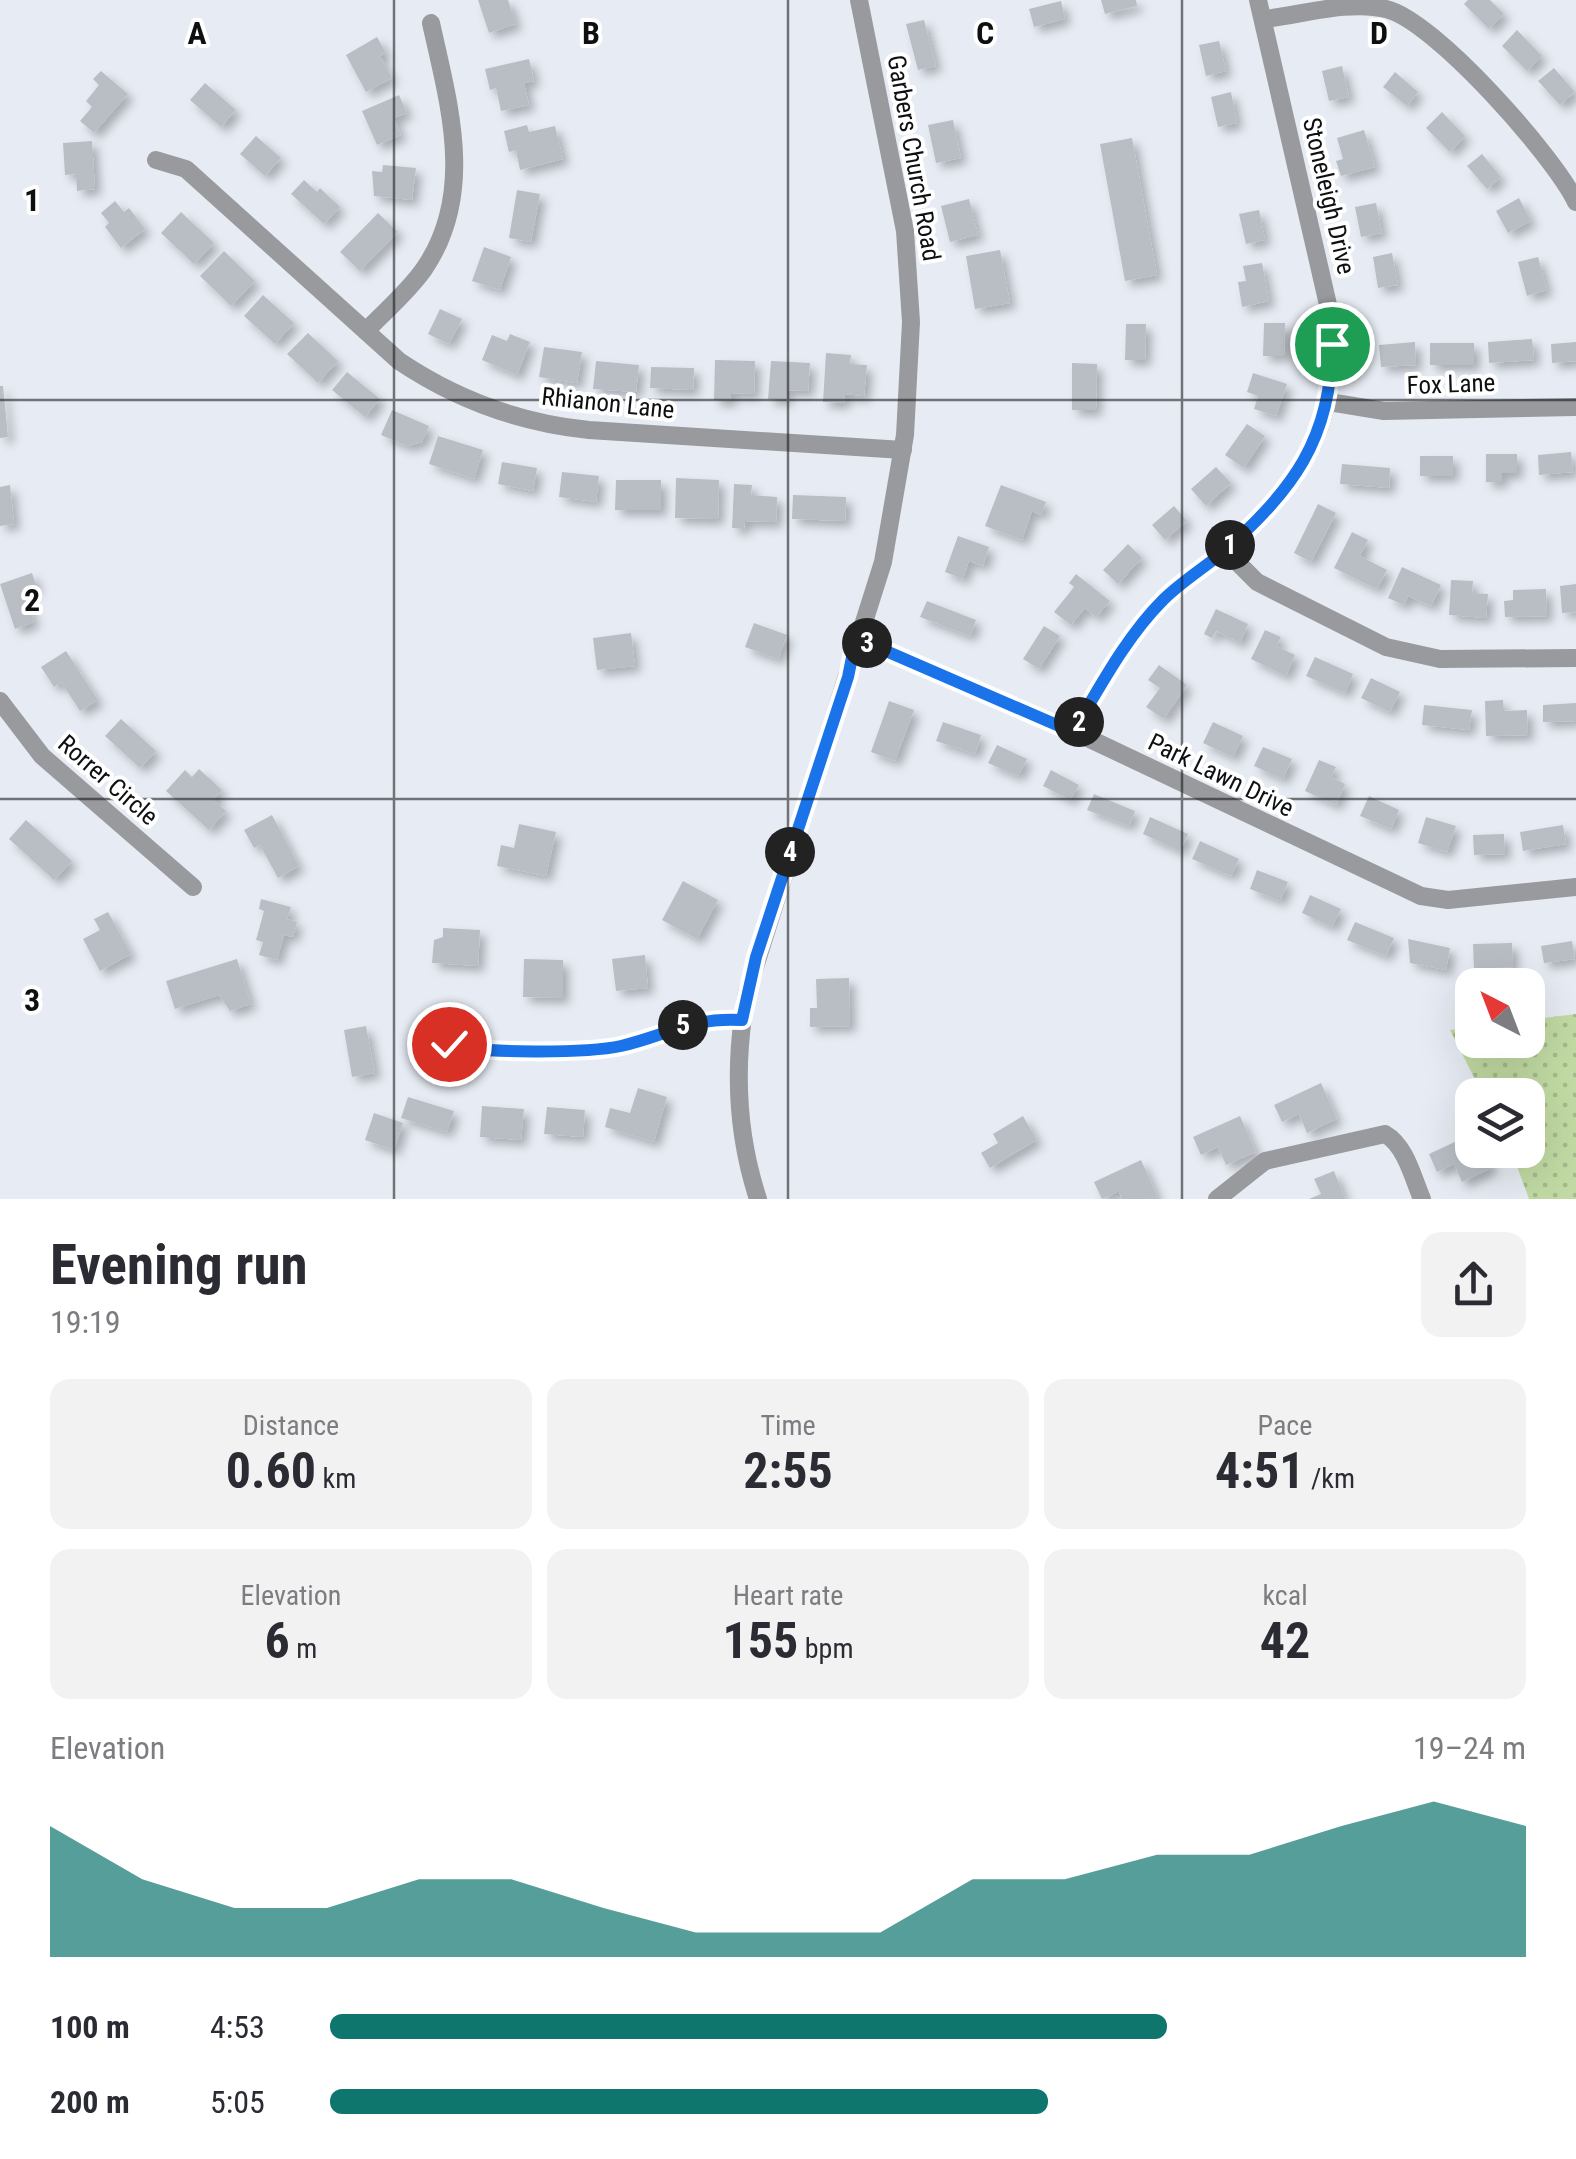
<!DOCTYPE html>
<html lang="en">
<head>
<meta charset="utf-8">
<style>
	:root { --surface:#fff; --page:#f2f2f3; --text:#2b2b33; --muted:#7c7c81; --accent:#0f766e }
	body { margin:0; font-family:"Roboto Condensed",sans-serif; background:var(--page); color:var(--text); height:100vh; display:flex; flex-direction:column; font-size:38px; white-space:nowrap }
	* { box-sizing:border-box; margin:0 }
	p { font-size:32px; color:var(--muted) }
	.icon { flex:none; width:55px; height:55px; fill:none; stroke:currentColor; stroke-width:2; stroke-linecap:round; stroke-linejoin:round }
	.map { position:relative; height:1199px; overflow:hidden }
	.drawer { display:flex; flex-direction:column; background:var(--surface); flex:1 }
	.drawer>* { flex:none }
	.needle { width:65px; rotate:318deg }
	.controls { position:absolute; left:1455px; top:968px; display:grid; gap:20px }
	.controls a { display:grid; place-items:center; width:90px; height:90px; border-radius:20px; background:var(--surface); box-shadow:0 10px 40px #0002; font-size:50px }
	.pin { position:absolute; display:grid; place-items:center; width:85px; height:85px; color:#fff; margin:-42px; border:5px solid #fff; border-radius:50%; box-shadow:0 2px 10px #0007 }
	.km { position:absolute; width:50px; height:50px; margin:-25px; border-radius:50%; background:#222; color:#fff; font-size:28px; line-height:50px; text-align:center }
	.round { display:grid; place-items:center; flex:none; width:105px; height:105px; border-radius:20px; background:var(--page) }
	.head { display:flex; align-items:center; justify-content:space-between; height:170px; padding:0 50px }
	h1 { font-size:55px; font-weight:700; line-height:75px }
	.stats { display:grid; grid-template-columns:repeat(3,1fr); gap:15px; height:170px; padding:10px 50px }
	.stats div { display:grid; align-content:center; border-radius:20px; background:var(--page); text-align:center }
	.stats b { font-size:50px; font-weight:700 }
	.stats small { font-size:28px; font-weight:400 }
	.stats p { font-size:28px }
	.chart { height:280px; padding:20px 50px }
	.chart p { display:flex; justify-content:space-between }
	.chart svg { width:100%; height:180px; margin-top:10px; fill:var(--accent); opacity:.7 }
	ul { padding:0 50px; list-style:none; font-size:32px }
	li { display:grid; grid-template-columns:160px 120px 1fr; align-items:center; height:75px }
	li i { height:25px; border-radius:12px; background:var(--accent) }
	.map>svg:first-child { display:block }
</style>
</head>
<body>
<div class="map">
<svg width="1576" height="1199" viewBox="0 0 1576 1199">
	<defs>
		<pattern id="grass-dots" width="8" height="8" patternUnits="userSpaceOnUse" patternTransform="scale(2.5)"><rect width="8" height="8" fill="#c1daa3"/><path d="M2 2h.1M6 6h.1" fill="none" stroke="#a5ba8b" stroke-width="1.8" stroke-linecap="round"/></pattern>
		<filter id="shadow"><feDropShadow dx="6" dy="6" stdDeviation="5" flood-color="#0004"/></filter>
	</defs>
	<rect width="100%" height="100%" fill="#e7ecf4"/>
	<!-- grass -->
	<path fill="url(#grass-dots)" d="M 1576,1014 L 1576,1199 L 1529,1199 L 1511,1150 L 1528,1150 L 1528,1095 L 1483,1095 L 1450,1030 L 1472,1027 L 1472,1040 L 1528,1040 L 1528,1020 Z"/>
	<!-- building -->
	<g fill="#b9bec5" filter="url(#shadow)">
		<path d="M 478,0 L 508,0 L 516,24 L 489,33 Z"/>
		<path d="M 1101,0 L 1136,0 L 1137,6 L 1105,14 Z"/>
		<path d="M 1468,0 L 1490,0 L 1504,14 L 1489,29 L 1464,4 Z"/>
		<path d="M 1061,1 L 1065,19 L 1034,27 L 1029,9 Z"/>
		<path d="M 924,20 L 936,66 L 918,70 L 906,24 Z"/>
		<path d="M 1517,30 L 1542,56 L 1527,71 L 1502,46 Z"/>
		<path d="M 377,37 L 386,53 L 380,56 L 392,78 L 366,92 L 346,55 Z"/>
		<path d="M 1219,41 L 1226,71 L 1206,76 L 1199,45 Z"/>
		<path d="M 529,59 L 534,81 L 524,83 L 529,105 L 501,111 L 496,88 L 490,90 L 485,69 Z"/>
		<path d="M 1342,66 L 1349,97 L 1329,101 L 1322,71 Z"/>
		<path d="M 1554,68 L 1575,92 L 1560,105 L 1538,81 Z"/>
		<path d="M 101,71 L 128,94 L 94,133 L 80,121 L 92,107 L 86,101 L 99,85 L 93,79 Z"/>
		<path d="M 1395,72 L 1418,92 L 1407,106 L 1383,87 Z"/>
		<path d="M 205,83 L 236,110 L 221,127 L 190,100 Z"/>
		<path d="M 1231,92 L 1237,123 L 1218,127 L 1211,97 Z"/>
		<path d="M 399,95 L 407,113 L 394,118 L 401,135 L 377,145 L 362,111 Z"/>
		<path d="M 1442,112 L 1465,136 L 1450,152 L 1426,128 Z"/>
		<path d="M 953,120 L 961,158 L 936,163 L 928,125 Z"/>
		<path d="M 527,125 L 529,132 L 555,126 L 563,159 L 520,170 L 516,150 L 509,152 L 504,131 Z"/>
		<path d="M 1364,130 L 1375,167 L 1341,176 L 1336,161 L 1343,159 L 1337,138 Z"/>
		<path d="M 256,136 L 281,158 L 265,176 L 240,154 Z"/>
		<path d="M 1132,138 L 1157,275 L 1125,281 L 1100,144 Z"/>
		<path d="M 92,141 L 95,189 L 77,191 L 76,174 L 65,175 L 63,143 Z"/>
		<path d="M 1482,154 L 1501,177 L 1487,189 L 1467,166 Z"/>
		<path d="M 383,165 L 416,168 L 412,200 L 374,196 L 372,171 L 382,172 Z"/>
		<path d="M 304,180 L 317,192 L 320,188 L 340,207 L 324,224 L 291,194 Z"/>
		<path d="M 517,190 L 540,194 L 531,242 L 509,238 Z"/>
		<path d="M 1519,198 L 1531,221 L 1508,233 L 1496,211 Z"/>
		<path d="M 969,199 L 978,235 L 950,242 L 941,206 Z"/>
		<path d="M 115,201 L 124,212 L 129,208 L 145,229 L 121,248 L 105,227 L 109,223 L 101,213 Z"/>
		<path d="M 1376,203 L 1382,233 L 1361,237 L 1355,207 Z"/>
		<path d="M 1259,210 L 1265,240 L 1246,244 L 1239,214 Z"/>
		<path d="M 181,212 L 214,243 L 194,264 L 161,233 Z"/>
		<path d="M 378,213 L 398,232 L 360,271 L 340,252 Z"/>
		<path d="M 484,247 L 511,257 L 500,290 L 472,281 Z"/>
		<path d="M 1000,250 L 1010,303 L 975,309 L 966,256 Z"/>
		<path d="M 224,251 L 255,281 L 231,306 L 200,276 Z"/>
		<path d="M 1392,253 L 1398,285 L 1378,288 L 1373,257 Z"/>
		<path d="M 1538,257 L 1547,290 L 1527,296 L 1518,262 Z"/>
		<path d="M 1262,263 L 1269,301 L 1242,307 L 1238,282 L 1246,281 L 1243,266 Z"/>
		<path d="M 263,295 L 294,323 L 275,344 L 244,316 Z"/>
		<path d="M 440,309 L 462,319 L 449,344 L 428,334 Z"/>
		<path d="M 1264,323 L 1285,323 L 1284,356 L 1263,356 Z"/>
		<path d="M 1126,324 L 1146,324 L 1145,360 L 1125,360 Z"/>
		<path d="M 308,333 L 338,361 L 318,383 L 287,354 Z"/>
		<path d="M 510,334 L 530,342 L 517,375 L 482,360 L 492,335 L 507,341 Z"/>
		<path d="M 1532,339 L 1534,360 L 1489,363 L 1488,342 Z"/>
		<path d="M 1415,342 L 1416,365 L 1381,367 L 1379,345 Z"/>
		<path d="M 1576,342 L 1576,361 L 1552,363 L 1551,344 Z"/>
		<rect x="1430" y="343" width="44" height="22"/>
		<path d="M 544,347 L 582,352 L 577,383 L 539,377 Z"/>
		<path d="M 826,353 L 851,355 L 850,364 L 867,365 L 864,396 L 845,394 L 844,403 L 823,402 Z"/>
		<path d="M 715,360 L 755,361 L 754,394 L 731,393 L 730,401 L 714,400 Z"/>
		<path d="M 596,361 L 639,365 L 636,392 L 593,389 Z"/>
		<path d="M 771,361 L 810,363 L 808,391 L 787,390 L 786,400 L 768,399 Z"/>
		<path d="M 1072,363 L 1097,364 L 1096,410 L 1072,410 Z"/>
		<path d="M 651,367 L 694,368 L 693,390 L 650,388 Z"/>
		<path d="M 347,372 L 380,399 L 365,417 L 332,390 Z"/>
		<path d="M 1253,373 L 1287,384 L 1276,416 L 1254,409 L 1258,396 L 1247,392 Z"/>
		<path d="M 0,386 L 3,386 L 8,437 L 0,438 Z"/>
		<path d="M 392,410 L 429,426 L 422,442 L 407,446 L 381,435 Z"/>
		<path d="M 1247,424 L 1265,436 L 1244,468 L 1225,455 Z"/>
		<path d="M 438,436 L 483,450 L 474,479 L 429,464 Z"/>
		<path d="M 1571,452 L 1573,472 L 1539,475 L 1538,455 Z"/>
		<path d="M 1486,454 L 1517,454 L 1517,473 L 1502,473 L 1502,482 L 1486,482 Z"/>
		<rect x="1420" y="456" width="33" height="20"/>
		<path d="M 502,462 L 537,468 L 533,491 L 498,484 Z"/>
		<path d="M 1342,464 L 1390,468 L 1389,488 L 1340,484 Z"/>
		<path d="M 1216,467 L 1231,483 L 1206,506 L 1191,489 Z"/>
		<path d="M 562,472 L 599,476 L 596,502 L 559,497 Z"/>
		<path d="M 676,478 L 719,480 L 718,519 L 675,518 Z"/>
		<path d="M 616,480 L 661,480 L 661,510 L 615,510 Z"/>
		<path d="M 734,484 L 752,485 L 751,495 L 777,497 L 776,522 L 745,521 L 744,529 L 732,528 Z"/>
		<path d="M 10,485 L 14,524 L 0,526 L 0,487 Z"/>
		<path d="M 1001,485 L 1046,502 L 1041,515 L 1032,511 L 1022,540 L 985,526 Z"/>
		<path d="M 793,495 L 846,497 L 845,521 L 792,519 Z"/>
		<path d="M 1318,504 L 1336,513 L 1311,562 L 1294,553 Z"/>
		<path d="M 1174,506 L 1187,521 L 1165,540 L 1152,525 Z"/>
		<path d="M 1352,532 L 1368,540 L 1360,556 L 1387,570 L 1377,589 L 1334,568 Z"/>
		<path d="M 958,536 L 989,547 L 983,566 L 969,561 L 963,579 L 945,572 Z"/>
		<path d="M 1128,544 L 1142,558 L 1118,584 L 1103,570 Z"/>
		<path d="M 1402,567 L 1441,585 L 1431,606 L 1408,596 L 1404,605 L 1388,598 Z"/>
		<path d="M 32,573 L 37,588 L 24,592 L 34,622 L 15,629 L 0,584 Z"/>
		<path d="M 1076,574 L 1110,601 L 1096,617 L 1085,608 L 1071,625 L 1054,612 L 1074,587 L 1069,583 Z"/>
		<path d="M 1451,580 L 1473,581 L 1472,593 L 1488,594 L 1486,618 L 1449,615 Z"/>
		<path d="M 1576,584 L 1576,612 L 1562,613 L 1560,586 Z"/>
		<path d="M 1546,589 L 1547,616 L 1505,617 L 1504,601 L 1513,600 L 1513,590 Z"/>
		<path d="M 927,601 L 976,620 L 970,636 L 920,617 Z"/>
		<path d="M 1216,609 L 1248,624 L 1240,643 L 1216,631 L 1212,638 L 1204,634 Z"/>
		<path d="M 754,623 L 787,635 L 778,659 L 745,647 Z"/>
		<path d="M 1044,626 L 1060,636 L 1039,669 L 1023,659 Z"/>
		<path d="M 1265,630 L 1281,637 L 1276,646 L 1295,655 L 1286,676 L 1251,659 Z"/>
		<path d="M 631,633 L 635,666 L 597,670 L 593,638 Z"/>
		<path d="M 66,651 L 98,700 L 80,711 L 61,682 L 54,687 L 41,667 Z"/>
		<path d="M 1315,657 L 1353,674 L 1345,693 L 1306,676 Z"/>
		<path d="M 1159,665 L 1187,685 L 1164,719 L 1146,707 L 1160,688 L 1148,680 Z"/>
		<path d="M 1371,678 L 1400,692 L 1390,712 L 1361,698 Z"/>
		<path d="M 1503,700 L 1504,711 L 1527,710 L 1528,735 L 1486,736 L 1485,701 Z"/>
		<path d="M 889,701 L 914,710 L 895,761 L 871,752 Z"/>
		<path d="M 1576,703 L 1576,721 L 1543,722 L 1543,705 Z"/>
		<path d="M 1424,705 L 1472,710 L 1469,730 L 1422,725 Z"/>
		<path d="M 121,719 L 156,751 L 140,768 L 105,736 Z"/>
		<path d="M 943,722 L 981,735 L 975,754 L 936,741 Z"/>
		<path d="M 1213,722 L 1243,736 L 1233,757 L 1203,743 Z"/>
		<path d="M 997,745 L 1027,759 L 1018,776 L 988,763 Z"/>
		<path d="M 1263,747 L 1292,759 L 1283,779 L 1254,766 Z"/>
		<path d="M 1319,760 L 1336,767 L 1331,777 L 1345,784 L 1336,805 L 1305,791 Z"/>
		<path d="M 199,769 L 222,790 L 213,800 L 226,811 L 209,830 L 166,791 L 185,770 L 192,777 Z"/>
		<path d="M 1051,770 L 1079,785 L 1070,800 L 1043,786 Z"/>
		<path d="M 1094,794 L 1135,811 L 1129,826 L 1087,810 Z"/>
		<path d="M 1369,796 L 1399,810 L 1391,829 L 1360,816 Z"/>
		<path d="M 272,815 L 299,866 L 278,878 L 260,845 L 254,848 L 244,830 Z"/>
		<path d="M 1150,817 L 1188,834 L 1180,851 L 1143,834 Z"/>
		<path d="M 1426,817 L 1456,826 L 1447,852 L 1418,843 Z"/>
		<path d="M 26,820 L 72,861 L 54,880 L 9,839 Z"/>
		<path d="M 519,824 L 556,832 L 546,876 L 497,866 L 501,845 L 514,848 Z"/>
		<path d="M 1563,825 L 1566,844 L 1523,851 L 1520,832 Z"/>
		<path d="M 1504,834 L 1505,854 L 1474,855 L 1473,835 Z"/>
		<path d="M 1200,841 L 1239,859 L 1231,876 L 1192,859 Z"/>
		<path d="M 1257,870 L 1288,882 L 1280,901 L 1250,889 Z"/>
		<path d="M 683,881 L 718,900 L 697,939 L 662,920 Z"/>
		<path d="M 1310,895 L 1341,909 L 1332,927 L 1302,913 Z"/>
		<path d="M 261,899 L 291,907 L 287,919 L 297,922 L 293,937 L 284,935 L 277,960 L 259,955 L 263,942 L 256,940 L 264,911 L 259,909 Z"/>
		<path d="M 108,912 L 131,954 L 100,971 L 83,939 L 100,930 L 94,919 Z"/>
		<path d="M 1355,922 L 1394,938 L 1386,956 L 1347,940 Z"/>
		<path d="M 443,928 L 480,930 L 478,966 L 432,963 L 434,940 L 443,937 Z"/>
		<path d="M 1408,939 L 1450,948 L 1446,970 L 1410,963 Z"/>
		<path d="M 1572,941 L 1575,959 L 1544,963 L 1541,946 Z"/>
		<path d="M 1512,943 L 1513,967 L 1474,969 L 1473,944 Z"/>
		<path d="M 645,955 L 648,988 L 616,991 L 612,959 Z"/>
		<path d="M 237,959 L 251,1004 L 230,1011 L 219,995 L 175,1009 L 166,981 Z"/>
		<path d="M 524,959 L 563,960 L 563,998 L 523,997 Z"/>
		<path d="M 849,978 L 850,1026 L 810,1027 L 810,1008 L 817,1008 L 816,979 Z"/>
		<path d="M 366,1026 L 375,1073 L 352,1077 L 344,1030 Z"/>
		<path d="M 1321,1083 L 1337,1119 L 1307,1133 L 1299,1114 L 1282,1122 L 1274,1105 Z"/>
		<path d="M 638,1088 L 667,1097 L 654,1142 L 605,1127 L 610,1108 L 630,1113 Z"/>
		<path d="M 408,1097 L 454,1111 L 447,1132 L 401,1118 Z"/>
		<path d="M 482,1106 L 524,1109 L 521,1140 L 480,1137 Z"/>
		<path d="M 547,1107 L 585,1110 L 583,1137 L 544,1134 Z"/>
		<path d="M 374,1113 L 403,1123 L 394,1150 L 365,1140 Z"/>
		<path d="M 1023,1116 L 1037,1140 L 990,1168 L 981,1153 L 998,1143 L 993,1134 Z"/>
		<path d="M 1240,1116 L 1256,1152 L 1226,1165 L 1218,1147 L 1201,1155 L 1193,1137 Z"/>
		<path d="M 1472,1134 L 1472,1150 L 1483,1150 L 1492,1168 L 1462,1182 L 1454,1164 L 1437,1172 L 1429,1154 Z"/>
		<path d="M 1141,1160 L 1157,1196 L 1150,1199 L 1122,1199 L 1119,1191 L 1102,1199 L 1094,1182 Z"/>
		<path d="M 1334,1171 L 1345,1199 L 1309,1199 L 1321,1194 L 1314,1179 Z"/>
	</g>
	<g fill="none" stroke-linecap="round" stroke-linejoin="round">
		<!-- minor -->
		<g stroke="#989a9d" stroke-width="18">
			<path d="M 1264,19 C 1302,15 1348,0 1386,9 C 1434,20 1554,156 1576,202"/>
			<path d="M 156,160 L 186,169 L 399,361 C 457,400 520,423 589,430 L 903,450"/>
			<path d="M 366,331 C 385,311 408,292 424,269 C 476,193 449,105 431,23"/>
			<path d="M 1329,402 L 1384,411 L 1576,407"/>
			<path d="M 1225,550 L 1257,582 L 1386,647 L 1440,659 L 1576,658"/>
			<path d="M 856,638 L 1073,731 L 1421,896 L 1448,900 L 1576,887"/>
			<path d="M 0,701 L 42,756 L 193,887"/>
			<path d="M 1073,731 C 1100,686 1126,635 1165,599 C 1183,581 1206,567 1225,550 C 1305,479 1344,419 1329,309 L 1258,0"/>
			<path d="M 436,1033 C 443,1042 451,1046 462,1048 C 494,1054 583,1053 615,1047 C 664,1037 689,1017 742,1020"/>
			<path d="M 758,1199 C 736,1132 734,1061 747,992 L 883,562 L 905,435 L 911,322 L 905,231 L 859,0"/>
			<path d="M 1217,1199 L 1265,1161 L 1385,1134 C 1406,1146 1413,1178 1422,1199"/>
		</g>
	</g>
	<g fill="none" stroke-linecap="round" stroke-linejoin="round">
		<defs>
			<path id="route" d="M 449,1044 C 478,1054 589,1053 621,1046 C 668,1035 691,1017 742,1020 L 756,957 L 848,677 L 856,638 L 1073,732 C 1100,687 1126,637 1163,600 C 1181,582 1204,568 1223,552 C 1292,492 1332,438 1332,344"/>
		</defs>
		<!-- route casing -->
		<use href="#route" stroke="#fff" stroke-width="20"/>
		<!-- route -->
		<use href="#route" stroke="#1a73e8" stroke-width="12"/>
	</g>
	<!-- grid -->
	<path fill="none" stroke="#0e0f11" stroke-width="2.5" stroke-opacity="0.55" d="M 394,0 L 394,1199M 788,0 L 788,1199M 1182,0 L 1182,1199M 0,400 L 1576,400M 0,799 L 1576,799"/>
	<g text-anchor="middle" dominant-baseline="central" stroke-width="8" stroke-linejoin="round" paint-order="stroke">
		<!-- street labels -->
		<g font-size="25" fill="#0e0f11" stroke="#fff">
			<text transform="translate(914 158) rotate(80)">Garbers Church Road</text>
			<text transform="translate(1329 196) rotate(77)">Stoneleigh Drive</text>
			<text transform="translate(1451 384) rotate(-2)">Fox Lane</text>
			<text transform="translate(608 403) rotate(6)">Rhianon Lane</text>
			<text transform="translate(1221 775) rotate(26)">Park Lawn Drive</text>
			<text transform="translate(108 780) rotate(41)">Rorrer Circle</text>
		</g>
	</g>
	<g font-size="32" text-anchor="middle" font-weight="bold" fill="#0e0f11" stroke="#fff" stroke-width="8" stroke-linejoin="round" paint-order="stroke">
		<text x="197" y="44">A</text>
		<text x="591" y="44">B</text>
		<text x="985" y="44">C</text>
		<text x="1379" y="44">D</text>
		<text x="32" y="211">1</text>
		<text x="32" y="611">2</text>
		<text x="32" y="1011">3</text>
	</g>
</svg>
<div class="controls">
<a><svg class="needle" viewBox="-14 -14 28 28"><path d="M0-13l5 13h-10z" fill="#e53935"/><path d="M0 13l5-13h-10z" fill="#7c7c81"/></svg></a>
<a><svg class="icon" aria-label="layers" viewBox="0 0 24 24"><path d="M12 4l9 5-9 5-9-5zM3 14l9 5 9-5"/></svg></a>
</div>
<div class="pin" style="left:1332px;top:344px;background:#1e9e55"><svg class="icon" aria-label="arrive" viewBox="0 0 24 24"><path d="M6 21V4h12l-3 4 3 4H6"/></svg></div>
<div class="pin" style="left:449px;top:1044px;background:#d93025"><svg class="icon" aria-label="check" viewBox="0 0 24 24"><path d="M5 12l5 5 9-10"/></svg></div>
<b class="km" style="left:1230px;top:545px">1</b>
<b class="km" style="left:1079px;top:722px">2</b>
<b class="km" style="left:867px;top:643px">3</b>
<b class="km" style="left:790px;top:852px">4</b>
<b class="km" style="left:683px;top:1025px">5</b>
</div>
<section class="drawer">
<div class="head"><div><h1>Evening run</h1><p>19:19</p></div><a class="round"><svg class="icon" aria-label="share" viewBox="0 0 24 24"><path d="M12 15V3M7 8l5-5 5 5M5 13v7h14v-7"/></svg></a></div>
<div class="stats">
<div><p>Distance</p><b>0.60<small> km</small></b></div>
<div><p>Time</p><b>2:55</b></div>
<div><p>Pace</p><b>4:51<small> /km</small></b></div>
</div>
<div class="stats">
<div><p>Elevation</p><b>6<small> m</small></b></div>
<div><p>Heart rate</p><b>155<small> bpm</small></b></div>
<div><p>kcal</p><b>42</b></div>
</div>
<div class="chart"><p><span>Elevation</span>19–24 m</p>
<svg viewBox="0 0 160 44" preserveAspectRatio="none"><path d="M0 44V12L10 25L20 32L30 32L40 25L50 25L60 32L70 38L80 38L90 38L100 25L110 25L120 19L130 19L140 12L150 6L160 12V44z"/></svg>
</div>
<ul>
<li><b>100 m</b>4:53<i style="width:70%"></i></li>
<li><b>200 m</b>5:05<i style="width:60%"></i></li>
</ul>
</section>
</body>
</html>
